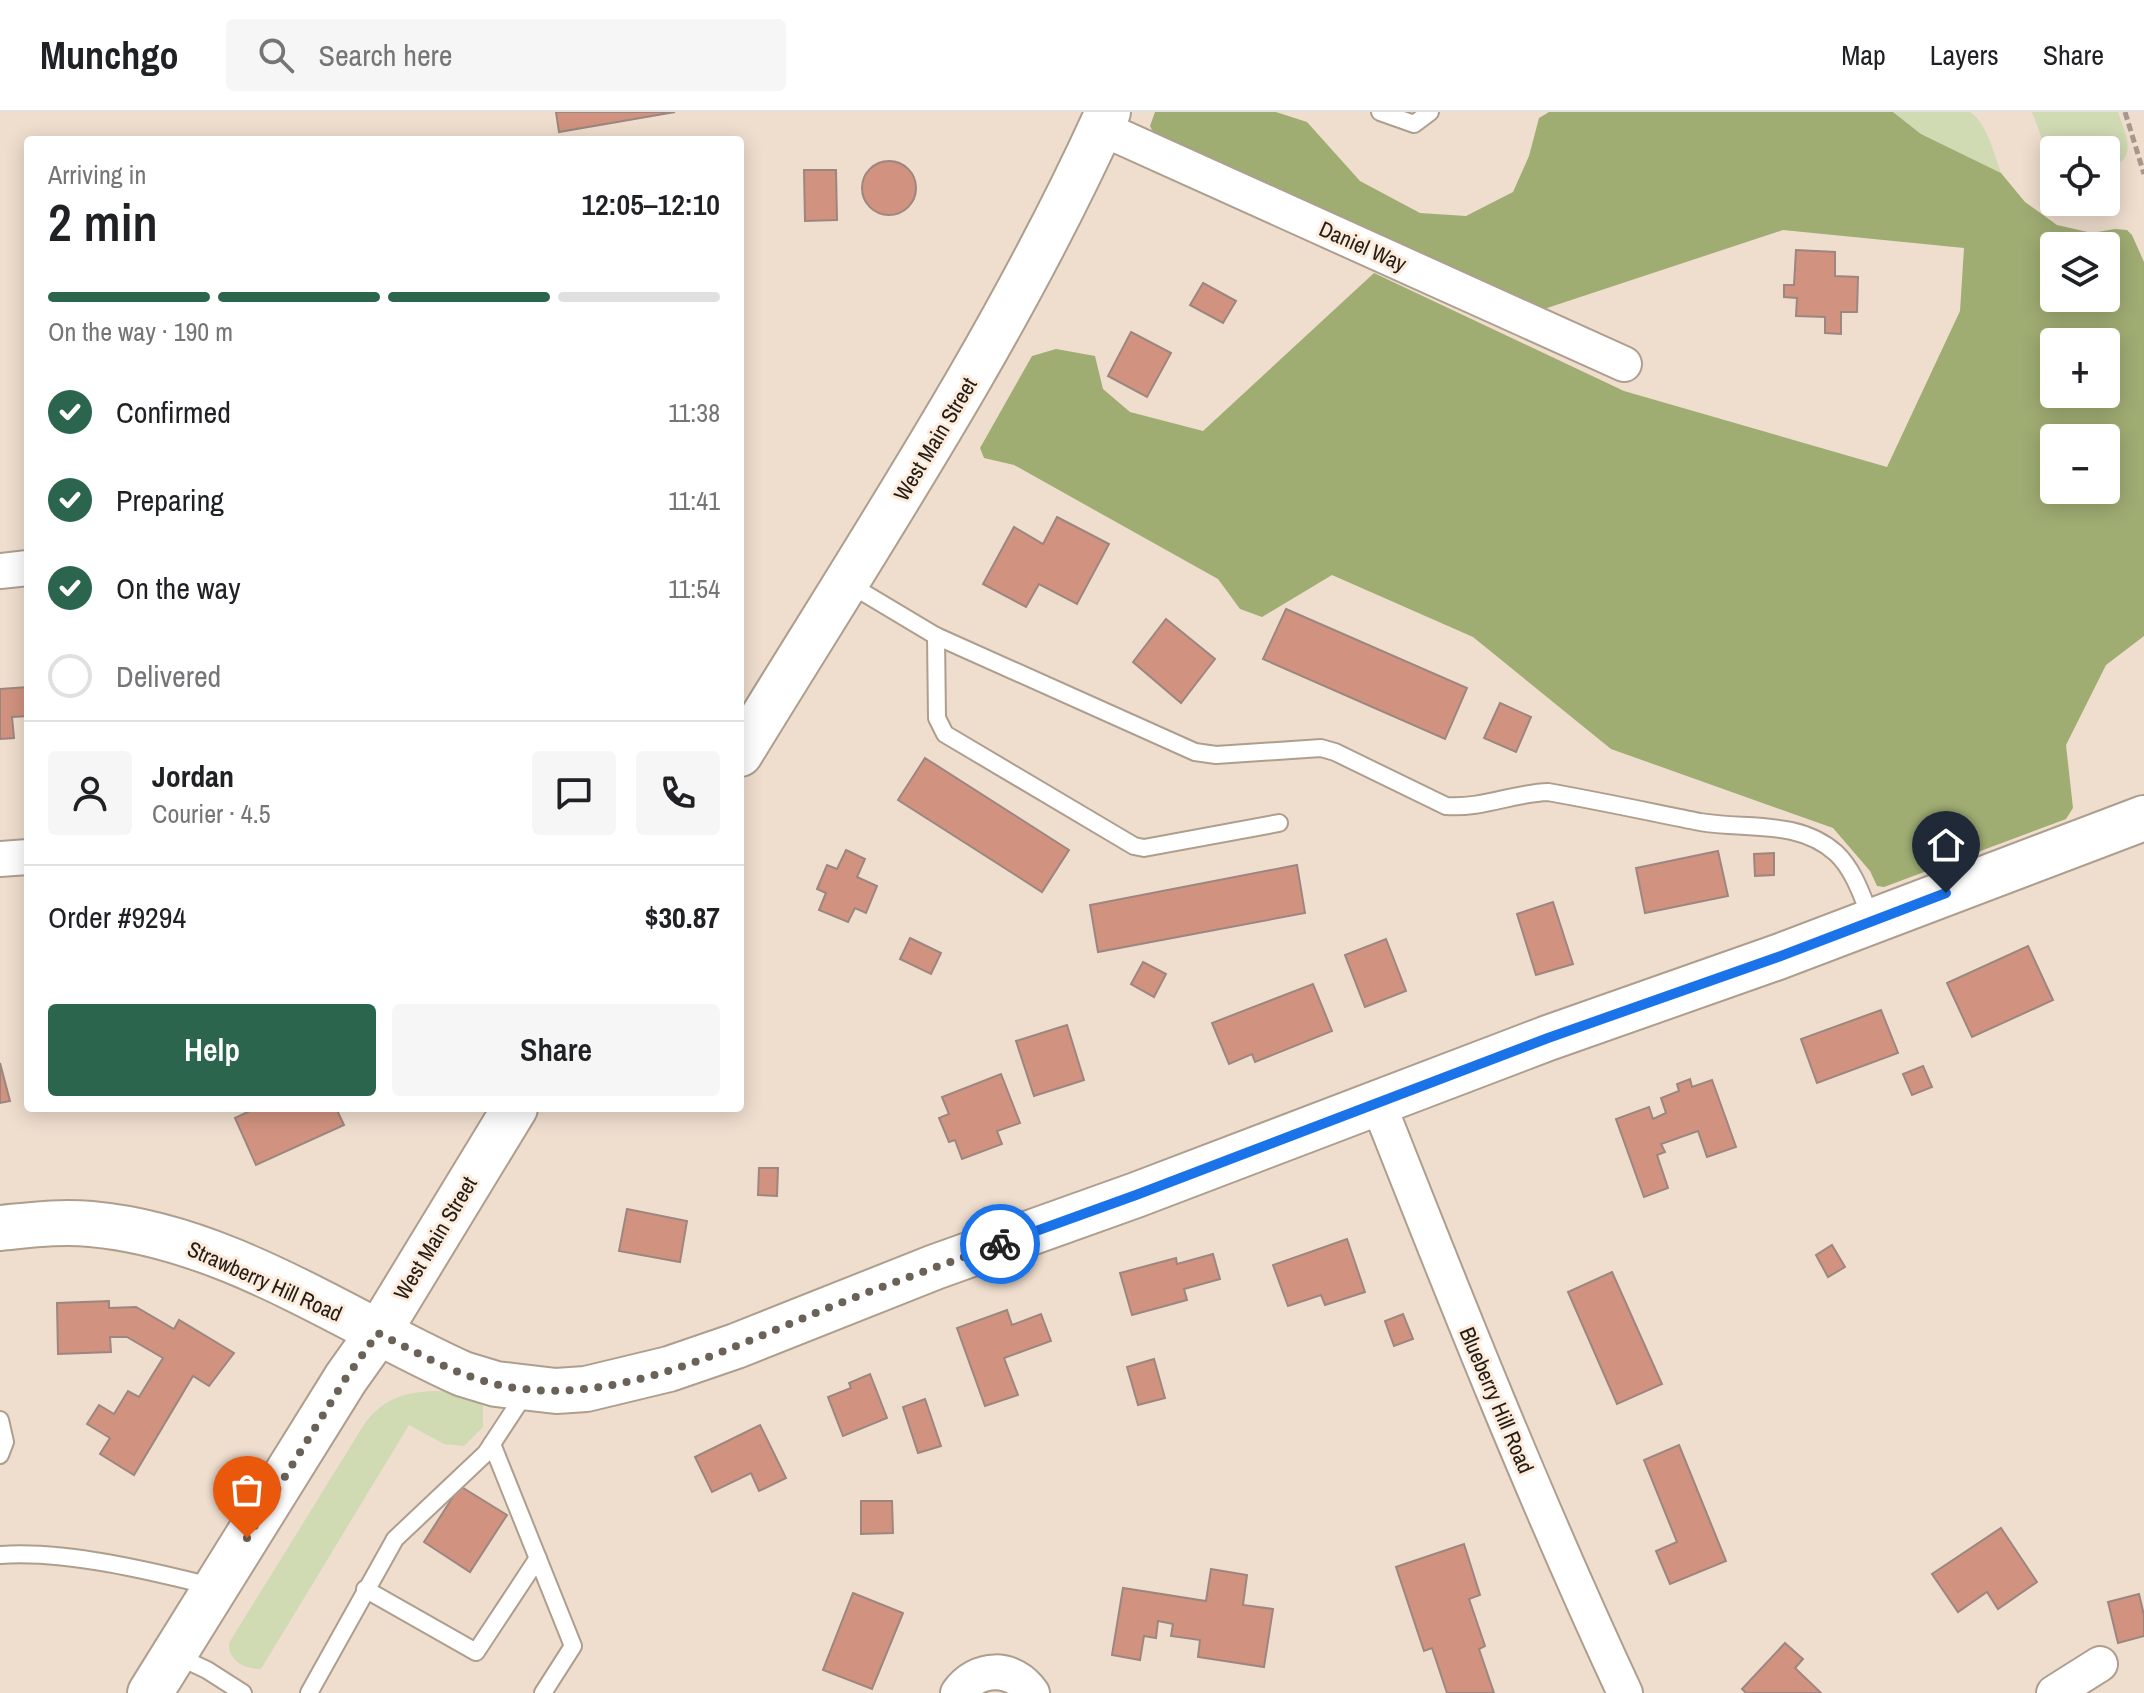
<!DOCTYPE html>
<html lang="en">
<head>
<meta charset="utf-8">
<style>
  :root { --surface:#fff; --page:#f6f6f6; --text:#202124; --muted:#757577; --line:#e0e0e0; --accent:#2b654e }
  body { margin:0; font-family:"Archivo Narrow",sans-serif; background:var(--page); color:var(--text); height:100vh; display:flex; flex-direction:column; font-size:30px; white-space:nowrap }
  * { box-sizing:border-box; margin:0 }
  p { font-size:26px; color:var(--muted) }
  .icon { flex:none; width:44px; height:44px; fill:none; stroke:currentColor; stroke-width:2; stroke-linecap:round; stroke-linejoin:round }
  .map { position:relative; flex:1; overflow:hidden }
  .details { position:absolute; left:24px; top:24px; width:720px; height:976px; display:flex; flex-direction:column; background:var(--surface); border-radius:8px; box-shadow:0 4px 20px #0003 }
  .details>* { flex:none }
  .buttons { position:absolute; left:2040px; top:24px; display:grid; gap:16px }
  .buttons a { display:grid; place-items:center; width:80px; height:80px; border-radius:8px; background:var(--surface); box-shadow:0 4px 20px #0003; font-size:40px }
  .pin { position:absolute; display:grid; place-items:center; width:68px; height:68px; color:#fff; margin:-82px -34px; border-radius:50% 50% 50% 0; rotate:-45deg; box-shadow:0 0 8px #0007 }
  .pin .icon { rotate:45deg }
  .courier { position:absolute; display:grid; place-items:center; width:80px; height:80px; margin:-40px; border:6px solid #1a73e8; border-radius:50%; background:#fff; color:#222; box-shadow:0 2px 10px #0007 }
  .summary em { font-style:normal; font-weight:600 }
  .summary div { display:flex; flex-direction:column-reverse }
  .summary { display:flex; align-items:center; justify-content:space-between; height:136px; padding:0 24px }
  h1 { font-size:52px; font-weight:600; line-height:60px }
  .bar { display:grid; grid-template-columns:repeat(4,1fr); gap:12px 8px; align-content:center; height:96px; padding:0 24px }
  .bar i { height:10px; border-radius:6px; background:var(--line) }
  .bar .active { background:var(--accent) }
  .bar p { grid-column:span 4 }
  .line { display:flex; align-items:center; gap:20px; padding:0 24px; border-top:2px solid var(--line) }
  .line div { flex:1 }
  .round { display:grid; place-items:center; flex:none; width:84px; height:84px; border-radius:8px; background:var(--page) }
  ol { padding:0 24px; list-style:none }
  li { display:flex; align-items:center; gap:24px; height:88px }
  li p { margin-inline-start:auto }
  li .icon { padding:8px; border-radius:50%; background:var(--accent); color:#fff; stroke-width:4 }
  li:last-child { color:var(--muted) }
  li i { width:44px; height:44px; border:4px solid var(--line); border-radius:50% }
  .cta { display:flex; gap:16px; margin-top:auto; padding:16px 24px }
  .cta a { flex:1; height:92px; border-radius:8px; background:var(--accent); color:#fff; font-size:32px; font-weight:600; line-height:92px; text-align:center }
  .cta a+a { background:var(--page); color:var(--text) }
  header { display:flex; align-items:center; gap:48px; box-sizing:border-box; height:112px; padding:0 40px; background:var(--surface); border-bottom:2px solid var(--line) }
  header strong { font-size:38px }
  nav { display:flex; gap:44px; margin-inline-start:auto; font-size:28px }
  .search { width:560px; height:72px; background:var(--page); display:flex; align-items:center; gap:20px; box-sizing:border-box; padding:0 28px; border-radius:8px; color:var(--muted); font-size:30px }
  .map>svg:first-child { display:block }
  .green { fill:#d0dab3 }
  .forest { fill:#9fad73; fill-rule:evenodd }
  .building { fill:#d1937f; stroke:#9d867f; stroke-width:2 }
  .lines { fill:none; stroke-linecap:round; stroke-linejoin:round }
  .lane-casing { stroke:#ae9e8e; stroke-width:20 }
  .street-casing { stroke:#ae9e8e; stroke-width:38 }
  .secondary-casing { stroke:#ae9e8e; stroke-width:48 }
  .path { stroke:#a5988c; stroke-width:5; stroke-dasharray:8 4; stroke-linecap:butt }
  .lane { stroke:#fff; stroke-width:16 }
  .street { stroke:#fff; stroke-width:34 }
  .secondary { stroke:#fff; stroke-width:44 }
  .done { stroke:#6a6157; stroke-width:8; stroke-dasharray:0 14.4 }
  .route { stroke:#1a73e8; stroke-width:10 }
  .labels { text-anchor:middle; stroke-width:6; stroke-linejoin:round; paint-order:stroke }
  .street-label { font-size:22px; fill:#231d17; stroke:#fdecdb }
</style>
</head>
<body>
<header>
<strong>Munchgo</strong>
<div class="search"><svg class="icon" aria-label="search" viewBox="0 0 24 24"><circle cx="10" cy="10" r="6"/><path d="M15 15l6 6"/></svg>Search here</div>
<nav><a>Map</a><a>Layers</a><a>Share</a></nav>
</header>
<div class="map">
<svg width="2144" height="1581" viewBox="0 0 2144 1581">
  <rect width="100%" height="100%" fill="#efdece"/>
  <g class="green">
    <path d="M 1893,0 L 1970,0 C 1987,11 1994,42 2001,61 L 1921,22 Z"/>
    <path d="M 2032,0 L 2118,0 C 2125,22 2141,50 2106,55 L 2106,38 L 2054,38 L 2054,41 L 2042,27 Z"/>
    <path d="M 441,1267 L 483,1291 L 483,1315 L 464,1334 L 444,1332 L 409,1313 L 261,1557 C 245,1557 228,1549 229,1531 L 365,1311 C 386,1284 409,1279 442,1279 Z"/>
  </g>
  <path class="forest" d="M 1155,0 L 1276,0 L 1307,10 L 1360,69 L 1420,101 L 1466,104 L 1513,80 L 1529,44 L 1539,6 L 1549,0 L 1893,0 L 1921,22 L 2001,61 L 2025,90 L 2057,113 L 2092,121 L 2115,117 L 2127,118 L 2132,123 L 2144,150 L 2144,524 L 2106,553 L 2066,633 L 2073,696 L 2066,707 L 1884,775 L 1877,774 L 1870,759 L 1833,716 L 1611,637 L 1473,525 L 1332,463 L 1262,505 L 1240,497 L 1218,467 L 1014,353 L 984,346 L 980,336 L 1032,244 L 1056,237 L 1095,244 L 1103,277 L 1130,300 L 1203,319 L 1374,161 L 1624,279 L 1887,355 L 1960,199 L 1964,136 L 1783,118 L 1538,199 L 1155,24 L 1150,14 ZM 2054,134 L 2106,134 L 2106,186 L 2054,186 ZM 2054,230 L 2106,230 L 2106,282 L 2054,282 ZM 2054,326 L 2106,326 L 2106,378 L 2054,378 Z"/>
  <g class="building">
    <path d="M 556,0 L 675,0 L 559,20 Z"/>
    <circle cx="889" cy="76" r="27"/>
    <path d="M 804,58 L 836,58 L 837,108 L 805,109 Z"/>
    <path d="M 1796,138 L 1835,140 L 1835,164 L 1858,165 L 1857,200 L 1841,200 L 1841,222 L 1825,221 L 1825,205 L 1796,204 L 1797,186 L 1784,185 L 1784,173 L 1794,173 Z"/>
    <path d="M 1203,171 L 1236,189 L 1223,211 L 1190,193 Z"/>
    <path d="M 1131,220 L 1171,241 L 1147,285 L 1108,264 Z"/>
    <path d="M 1057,405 L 1109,432 L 1077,492 L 1039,472 L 1026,495 L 983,472 L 1014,415 L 1043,432 Z"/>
    <path d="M 1286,497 L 1467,576 L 1445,627 L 1263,547 Z"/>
    <path d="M 1166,507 L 1215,547 L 1181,591 L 1133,550 Z"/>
    <path d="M 28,575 L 28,604 L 12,605 L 14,626 L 0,627 L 0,577 Z"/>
    <path d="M 1500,591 L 1531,605 L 1516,640 L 1484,626 Z"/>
    <path d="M 925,646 L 1069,738 L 1042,780 L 898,688 Z"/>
    <path d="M 846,738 L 865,747 L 857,765 L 877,774 L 866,801 L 855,796 L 848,810 L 819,798 L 826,781 L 817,777 L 827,753 L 837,757 Z"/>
    <path d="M 1718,739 L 1728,784 L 1645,801 L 1636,756 Z"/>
    <path d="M 1774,741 L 1774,763 L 1755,764 L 1754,742 Z"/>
    <path d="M 1297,753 L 1305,801 L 1098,840 L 1090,793 Z"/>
    <path d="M 1553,790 L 1573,852 L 1536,863 L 1517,802 Z"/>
    <path d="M 910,826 L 941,841 L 931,862 L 900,847 Z"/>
    <path d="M 1386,827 L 1406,879 L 1365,895 L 1345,843 Z"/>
    <path d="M 2028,834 L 2053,888 L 1972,925 L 1947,871 Z"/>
    <path d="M 1143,850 L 1166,862 L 1154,885 L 1131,872 Z"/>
    <path d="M 1313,872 L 1332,919 L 1255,950 L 1252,942 L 1229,952 L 1212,911 Z"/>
    <path d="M 1881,898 L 1898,941 L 1817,971 L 1801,927 Z"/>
    <path d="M 1067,913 L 1084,968 L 1034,984 L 1016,929 Z"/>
    <path d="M 0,951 L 10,989 L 0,991 Z"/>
    <path d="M 1923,954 L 1932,975 L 1912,983 L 1903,962 Z"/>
    <path d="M 1001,962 L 1020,1011 L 997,1019 L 1002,1032 L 962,1047 L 955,1028 L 949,1030 L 939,1006 L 949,1002 L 942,985 Z"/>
    <path d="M 1690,967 L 1692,975 L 1712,968 L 1736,1035 L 1707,1045 L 1698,1019 L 1661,1032 L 1665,1040 L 1657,1043 L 1668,1076 L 1644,1085 L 1616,1007 L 1649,995 L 1653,1007 L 1666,1001 L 1661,986 L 1679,979 L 1677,972 Z"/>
    <path d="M 256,996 L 336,996 L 344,1013 L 256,1053 L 235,1006 Z"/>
    <path d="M 759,1056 L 778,1056 L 777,1084 L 758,1083 Z"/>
    <path d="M 627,1097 L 687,1109 L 680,1150 L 619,1139 Z"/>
    <path d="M 1347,1127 L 1365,1180 L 1325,1193 L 1321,1183 L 1288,1194 L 1273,1153 Z"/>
    <path d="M 1832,1133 L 1845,1155 L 1828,1165 L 1816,1143 Z"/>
    <path d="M 1213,1142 L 1220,1167 L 1184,1177 L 1187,1188 L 1132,1203 L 1120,1161 L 1176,1146 L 1177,1152 Z"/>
    <path d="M 1612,1160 L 1662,1272 L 1617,1292 L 1568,1180 Z"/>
    <path d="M 109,1189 L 109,1196 L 136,1195 L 174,1217 L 179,1208 L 234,1241 L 209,1274 L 193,1264 L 134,1363 L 100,1342 L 110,1326 L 87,1312 L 99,1293 L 114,1302 L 128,1279 L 139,1285 L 163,1246 L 127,1225 L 110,1225 L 111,1240 L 58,1242 L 57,1191 Z"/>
    <path d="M 1007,1198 L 1012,1213 L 1041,1202 L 1051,1229 L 1004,1246 L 1018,1283 L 985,1294 L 957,1216 Z"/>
    <path d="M 1403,1202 L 1413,1227 L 1394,1234 L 1385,1209 Z"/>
    <path d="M 1154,1247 L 1165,1286 L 1138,1293 L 1127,1255 Z"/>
    <path d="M 870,1262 L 887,1306 L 843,1324 L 828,1285 L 851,1276 L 849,1271 Z"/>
    <path d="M 925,1287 L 941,1334 L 918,1341 L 903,1295 Z"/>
    <path d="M 760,1313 L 786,1366 L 759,1379 L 751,1361 L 712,1380 L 695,1345 Z"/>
    <path d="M 1679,1333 L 1726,1449 L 1670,1472 L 1656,1439 L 1677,1430 L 1644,1348 Z"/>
    <path d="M 460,1374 L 507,1403 L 470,1460 L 424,1430 Z"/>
    <path d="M 861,1389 L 892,1389 L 893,1421 L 861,1422 Z"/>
    <path d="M 2001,1416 L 2037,1470 L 1998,1497 L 1987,1480 L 1958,1500 L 1932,1462 Z"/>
    <path d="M 1464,1432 L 1480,1483 L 1469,1487 L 1485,1534 L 1479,1537 L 1494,1581 L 1447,1581 L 1432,1536 L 1424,1539 L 1396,1455 Z"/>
    <path d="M 1211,1457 L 1247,1463 L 1243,1493 L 1273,1497 L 1264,1555 L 1198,1545 L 1200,1528 L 1171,1524 L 1173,1512 L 1158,1509 L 1156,1526 L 1144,1524 L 1140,1548 L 1112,1543 L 1123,1476 L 1206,1489 Z"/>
    <path d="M 853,1481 L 903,1501 L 872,1577 L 823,1558 Z"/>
    <path d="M 2139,1482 L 2144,1503 L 2144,1524 L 2118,1531 L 2108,1490 Z"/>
    <path d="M 1785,1531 L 1803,1547 L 1795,1556 L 1821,1581 L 1746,1581 L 1742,1577 Z"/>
  </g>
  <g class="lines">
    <defs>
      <g id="lane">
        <path d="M 1380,0 L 1414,12 L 1430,0"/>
        <path d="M 849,472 L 936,524 L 1195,640 L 1216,643 L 1321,636 L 1335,640 L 1446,694 C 1481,697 1514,681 1548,680 C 1599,689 1650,700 1700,710 C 1746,718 1798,707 1836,741 C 1854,758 1862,784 1871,806"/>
        <path d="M 936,524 L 937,606 L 945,622 L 1134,734 L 1144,736 L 1279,711"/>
        <path d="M 0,1308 L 5,1330 L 0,1343"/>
        <path d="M 492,1332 L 573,1534 L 543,1581"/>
        <path d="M 0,1443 C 65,1438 151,1459 215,1475"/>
        <path d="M 365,1477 L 476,1540 L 538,1446"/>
        <path d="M 175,1543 L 207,1558 L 243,1581"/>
        <path d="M 309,1581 L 395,1427 L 486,1341 L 526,1280"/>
      </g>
      <g id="street">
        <path d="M 1101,16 L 1624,252"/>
        <path d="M 0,459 L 28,456"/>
        <path d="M 0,747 L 28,745"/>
        <path d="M 1378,991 C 1456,1189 1535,1388 1625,1581"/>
        <path d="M 958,1581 C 977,1554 1013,1553 1032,1581"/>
        <path d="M 2054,1581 L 2100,1552"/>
      </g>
      <g id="secondary">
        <path d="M 740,642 C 869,431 1006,226 1108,0"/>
        <path d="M 0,1116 C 31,1113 60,1109 91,1112 C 226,1124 343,1208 463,1262 L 496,1272 L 556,1279 L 586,1277 L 669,1257 L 736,1234 L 935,1155 L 1136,1083 L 1548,926 L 1778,845 L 2144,706"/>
        <path d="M 150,1581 L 346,1266 L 378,1221 L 515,996"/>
      </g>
    </defs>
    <use href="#lane" class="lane-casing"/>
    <use href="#street" class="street-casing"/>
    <use href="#secondary" class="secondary-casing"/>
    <path class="path" d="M 2125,0 L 2144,62"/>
    <use href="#lane" class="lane"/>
    <use href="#street" class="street"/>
    <use href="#secondary" class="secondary"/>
  </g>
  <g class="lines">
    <path class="done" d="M 247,1426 L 346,1266 L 378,1221 C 416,1240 454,1262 495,1272 C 603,1298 714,1243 811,1203 C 873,1177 937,1155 1000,1132"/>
    <path class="route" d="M 1000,1132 L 1136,1083 L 1548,926 L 1778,845 L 1946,781"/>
  </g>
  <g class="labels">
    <g class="street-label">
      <text transform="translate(1363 134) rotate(24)" y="8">Daniel Way</text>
      <text transform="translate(935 327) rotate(-59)" y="8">West Main Street</text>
      <text transform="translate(435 1126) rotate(-59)" y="8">West Main Street</text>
      <text transform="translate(265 1169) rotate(24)" y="8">Strawberry Hill Road</text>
      <text transform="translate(1497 1288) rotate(67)" y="8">Blueberry Hill Road</text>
    </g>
  </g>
</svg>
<div class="buttons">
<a><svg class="icon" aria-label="locate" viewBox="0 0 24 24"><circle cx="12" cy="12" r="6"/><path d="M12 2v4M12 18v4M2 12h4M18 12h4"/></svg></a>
<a><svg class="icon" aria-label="layers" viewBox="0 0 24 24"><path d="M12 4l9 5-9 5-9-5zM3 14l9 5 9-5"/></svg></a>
<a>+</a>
<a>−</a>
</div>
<div class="pin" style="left:247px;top:1426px;background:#ea580c"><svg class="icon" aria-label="bag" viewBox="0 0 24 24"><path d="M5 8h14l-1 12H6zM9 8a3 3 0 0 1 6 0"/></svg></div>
<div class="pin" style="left:1946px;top:781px;background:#1f2937"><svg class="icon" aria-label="home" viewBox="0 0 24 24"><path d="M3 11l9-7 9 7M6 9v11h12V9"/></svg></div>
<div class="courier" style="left:1000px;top:1132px"><svg class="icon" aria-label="bike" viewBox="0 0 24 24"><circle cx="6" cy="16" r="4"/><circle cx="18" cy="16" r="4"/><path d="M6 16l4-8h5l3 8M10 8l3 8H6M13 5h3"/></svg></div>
<section class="details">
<div class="summary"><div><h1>2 min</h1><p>Arriving in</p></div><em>12:05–12:10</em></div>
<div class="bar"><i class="active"></i><i class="active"></i><i class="active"></i><i></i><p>On the way · 190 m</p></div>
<ol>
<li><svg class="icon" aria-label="check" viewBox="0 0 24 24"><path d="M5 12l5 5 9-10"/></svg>Confirmed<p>11:38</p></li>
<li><svg class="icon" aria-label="check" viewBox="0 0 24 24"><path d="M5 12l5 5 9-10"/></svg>Preparing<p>11:41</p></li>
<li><svg class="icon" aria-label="check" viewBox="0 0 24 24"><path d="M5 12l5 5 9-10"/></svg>On the way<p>11:54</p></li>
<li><i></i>Delivered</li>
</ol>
<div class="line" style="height:144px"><a class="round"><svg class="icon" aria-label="person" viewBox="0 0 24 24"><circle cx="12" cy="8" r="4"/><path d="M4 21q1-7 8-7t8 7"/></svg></a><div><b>Jordan</b><p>Courier · 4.5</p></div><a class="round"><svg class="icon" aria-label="chat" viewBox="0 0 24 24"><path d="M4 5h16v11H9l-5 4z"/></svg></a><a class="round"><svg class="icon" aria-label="phone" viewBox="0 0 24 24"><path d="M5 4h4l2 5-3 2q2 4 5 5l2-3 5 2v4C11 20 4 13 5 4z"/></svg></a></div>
<div class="line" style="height:104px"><div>Order #9294</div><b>$30.87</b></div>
<div class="cta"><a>Help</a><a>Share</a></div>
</section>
</div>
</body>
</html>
